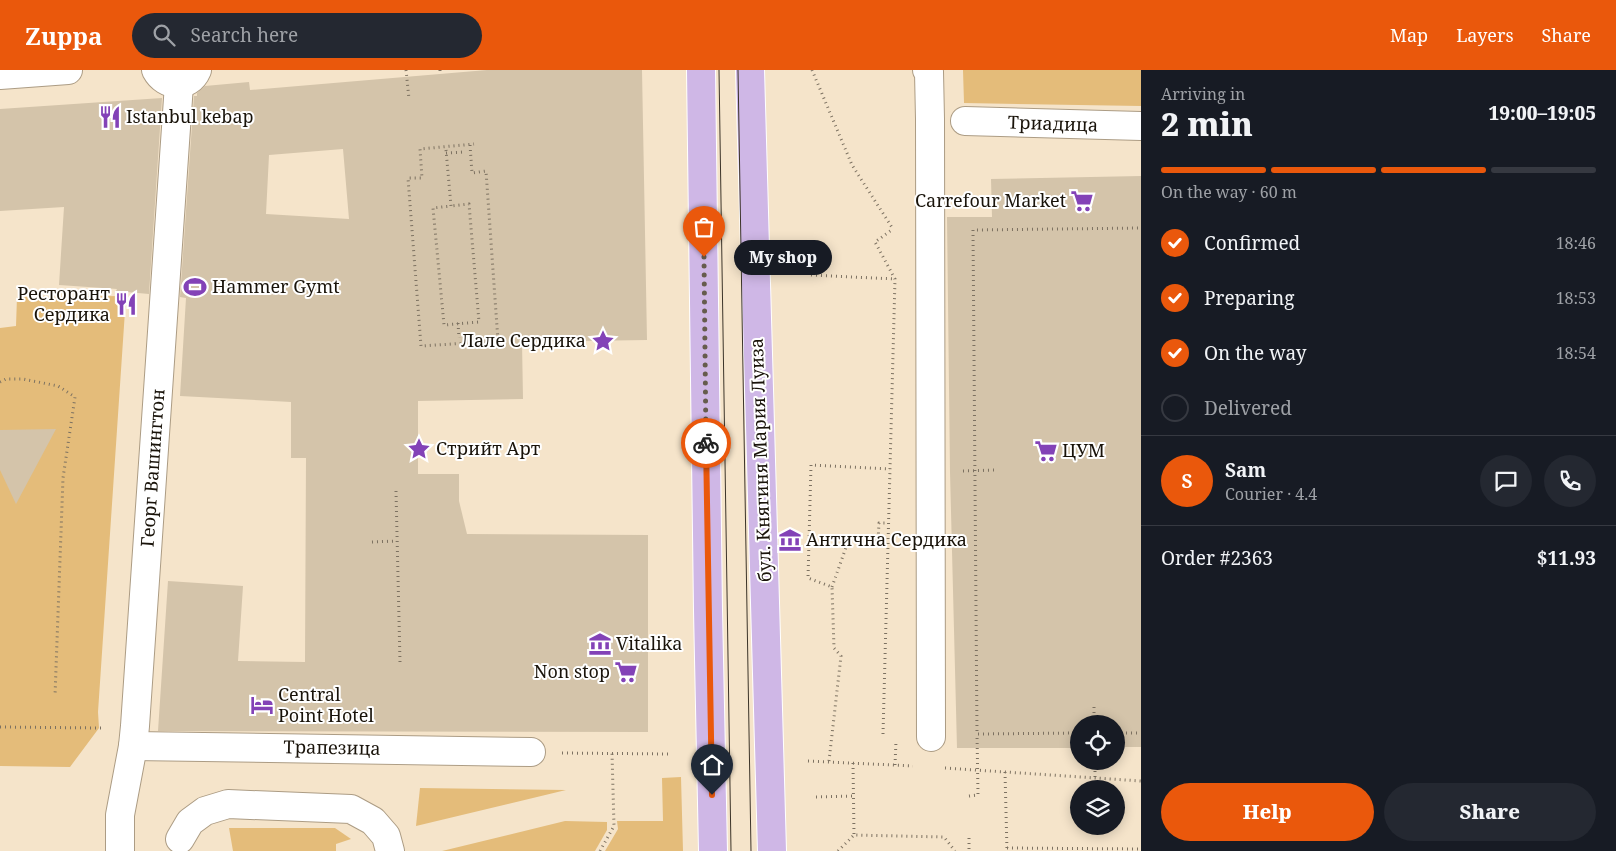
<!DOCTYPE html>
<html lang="en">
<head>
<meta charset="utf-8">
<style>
  :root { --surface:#171b24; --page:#242831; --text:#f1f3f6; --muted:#9ea1a6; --line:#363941; --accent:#ea580c }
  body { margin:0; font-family:"Noto Serif",serif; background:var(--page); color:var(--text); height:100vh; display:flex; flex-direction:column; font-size:19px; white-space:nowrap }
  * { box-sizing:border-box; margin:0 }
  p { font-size:16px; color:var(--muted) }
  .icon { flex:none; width:28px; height:28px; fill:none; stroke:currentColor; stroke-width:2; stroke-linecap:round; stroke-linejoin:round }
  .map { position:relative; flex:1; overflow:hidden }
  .sheet { display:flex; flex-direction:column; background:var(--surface); width:475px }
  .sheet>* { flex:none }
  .buttons { position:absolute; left:1070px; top:645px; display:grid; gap:10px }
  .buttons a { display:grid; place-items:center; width:55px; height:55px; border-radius:50%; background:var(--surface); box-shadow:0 2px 12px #0003; font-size:25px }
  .pin { position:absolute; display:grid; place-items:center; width:42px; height:42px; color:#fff; margin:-51px -21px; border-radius:50% 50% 50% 0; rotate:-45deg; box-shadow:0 0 5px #0007 }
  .pin .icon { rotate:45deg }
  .courier { position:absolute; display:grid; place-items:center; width:50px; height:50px; margin:-25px; border:4px solid #ea580c; border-radius:50%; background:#fff; color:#222; box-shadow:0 1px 6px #0007 }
  .bubble { position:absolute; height:35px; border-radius:18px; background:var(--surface); box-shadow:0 2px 12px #0003; font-size:16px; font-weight:800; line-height:35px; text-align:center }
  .head em { font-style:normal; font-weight:800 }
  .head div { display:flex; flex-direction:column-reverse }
  .head { display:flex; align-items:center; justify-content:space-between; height:85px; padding:0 20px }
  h1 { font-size:32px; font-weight:800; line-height:38px }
  .bar { display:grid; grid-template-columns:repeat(4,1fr); gap:8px 5px; align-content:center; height:60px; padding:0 20px }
  .bar i { height:6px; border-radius:4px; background:var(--line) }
  .bar .selected { background:var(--accent) }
  .bar p { grid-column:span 4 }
  .line { display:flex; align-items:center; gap:12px; padding:0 20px; border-top:1px solid var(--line) }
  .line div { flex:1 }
  .round { display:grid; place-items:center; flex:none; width:52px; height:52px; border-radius:26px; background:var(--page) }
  ol { padding:0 20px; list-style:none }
  li { display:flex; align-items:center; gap:15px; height:55px }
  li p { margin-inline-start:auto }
  li .icon { padding:5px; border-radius:50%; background:var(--accent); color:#fff; stroke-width:4 }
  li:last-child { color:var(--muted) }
  li i { width:28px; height:28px; border:2px solid var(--line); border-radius:50% }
  .cta { display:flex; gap:10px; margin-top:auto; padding:10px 20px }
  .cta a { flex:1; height:58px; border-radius:30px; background:var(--accent); color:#fff; font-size:20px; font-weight:800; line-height:58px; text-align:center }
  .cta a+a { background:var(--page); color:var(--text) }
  header { display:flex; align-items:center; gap:30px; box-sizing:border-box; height:70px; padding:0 25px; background:var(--accent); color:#fff }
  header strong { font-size:24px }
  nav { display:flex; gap:28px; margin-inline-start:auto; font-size:18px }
  .search { width:350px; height:45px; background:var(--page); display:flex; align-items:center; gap:12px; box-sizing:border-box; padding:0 18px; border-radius:28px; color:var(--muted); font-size:19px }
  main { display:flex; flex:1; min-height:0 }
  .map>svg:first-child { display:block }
  .green { fill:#e4bc7a }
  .building { fill:#d4c4aa; fill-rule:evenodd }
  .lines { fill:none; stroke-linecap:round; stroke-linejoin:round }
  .minor-casing { stroke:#ac9c84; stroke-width:30 }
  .major-casing { stroke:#fff; stroke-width:30 }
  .path { stroke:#7c7161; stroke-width:3; stroke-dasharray:1 4; stroke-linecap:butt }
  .minor { stroke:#fff; stroke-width:28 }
  .major { stroke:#cfb7e6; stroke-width:28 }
  .tram { stroke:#3c3429; stroke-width:1 }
  .done { stroke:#665c4d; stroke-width:5; stroke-dasharray:0 9 }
  .route { stroke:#ea580c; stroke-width:6 }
  .labels { text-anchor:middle; stroke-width:4; stroke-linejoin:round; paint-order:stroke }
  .poi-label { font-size:18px; fill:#19130a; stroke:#fff; text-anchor:start }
  .street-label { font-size:18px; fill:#19130a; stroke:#fff }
</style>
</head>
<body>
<header>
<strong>Zuppa</strong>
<div class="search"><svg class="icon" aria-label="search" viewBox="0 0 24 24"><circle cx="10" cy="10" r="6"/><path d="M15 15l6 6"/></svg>Search here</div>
<nav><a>Map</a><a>Layers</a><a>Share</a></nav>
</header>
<main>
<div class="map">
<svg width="1141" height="781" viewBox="0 0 1141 781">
  <rect width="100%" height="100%" fill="#f5e4ca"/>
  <g class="green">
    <path d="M 963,0 L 1141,0 L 1141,36 L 964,33 Z"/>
    <path d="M 126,226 L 98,642 L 99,658 L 70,697 L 0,696 L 0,258 L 16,256 L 17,227 Z"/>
    <path d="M 681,707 L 683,781 L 605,781 L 618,759 L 617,751 L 663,751 L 662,708 Z"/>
    <path d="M 420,718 L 566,720 L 416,756 Z"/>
    <path d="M 565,751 L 607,752 L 607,760 L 595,781 L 442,781 Z"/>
    <path d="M 229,758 L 335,758 L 351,769 L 336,774 L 336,781 L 233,781 Z"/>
  </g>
  <g class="building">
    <path d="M 487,0 L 642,0 L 647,270 L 522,272 L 523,329 L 418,331 L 418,404 L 459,404 L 459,431 L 467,464 L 648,465 L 648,662 L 158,661 L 168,511 L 243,516 L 238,591 L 305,592 L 306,388 L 291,388 L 291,332 L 180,326 L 186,228 L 180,227 L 194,26 L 197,26 L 197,23 L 205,16 L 249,12 L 250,20 ZM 343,79 L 349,149 L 266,144 L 269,85 Z"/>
    <path d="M 162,28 L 149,224 L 116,221 L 117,219 L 59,215 L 64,137 L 0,141 L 0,39 Z"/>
    <path d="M 1141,106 L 1141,677 L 1116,677 L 1116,654 L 1079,654 L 1079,678 L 957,678 L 950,402 L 947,147 L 992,147 L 991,109 Z"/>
    <path d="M 56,359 L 16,434 L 0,400 L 0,360 Z"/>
  </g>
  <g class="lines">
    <defs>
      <g id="minor">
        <path d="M 156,0 C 165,17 189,19 197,0"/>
        <path d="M 927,0 L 929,2 L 930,49 L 931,667"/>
        <path d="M 0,5 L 68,0"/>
        <path d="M 965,51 L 1141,56"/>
        <path d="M 133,676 L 531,682"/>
        <path d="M 180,769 L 190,752 L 205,741 L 228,734 L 351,739 L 373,751 L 386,766 L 390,781"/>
        <path d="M 120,781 L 120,745 L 133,676 L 135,656 L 179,14"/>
      </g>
      <g id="major">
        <path d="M 701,0 L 708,540 L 713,781"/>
        <path d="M 750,0 L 772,781"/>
      </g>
    </defs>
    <use href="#minor" class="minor-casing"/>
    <use href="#major" class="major-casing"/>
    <g class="path">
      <path d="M 406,0 L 409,29"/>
      <path d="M 440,0 L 440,4"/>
      <path d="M 812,0 L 852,95 L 893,159"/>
      <path d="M 470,75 L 472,103 L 486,101 L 498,271 L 421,276 L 408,108 L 422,108 L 420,79 L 474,74"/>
      <path d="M 446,80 L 451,136 L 433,138 L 444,255 L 479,252 L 469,134 L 451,136"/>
      <path d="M 446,83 L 464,82"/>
      <path d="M 811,205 L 895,209"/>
      <path d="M 458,253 L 459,268"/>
      <path d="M 0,312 L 6,309 L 23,309 L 58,316 L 75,327 L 63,408 L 55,626"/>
      <path d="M 963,401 L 996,400"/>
      <path d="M 396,421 L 400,592"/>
      <path d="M 372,472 L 397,471"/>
      <path d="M 832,517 L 850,466 L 878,471 L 879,453 L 888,453"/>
      <path d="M 1094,637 L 1094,654"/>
      <path d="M 0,657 L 102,658"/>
      <path d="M 1079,663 L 977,664 L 973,160 L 1141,158"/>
      <path d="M 1116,663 L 1141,663"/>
      <path d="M 883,664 L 895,209 L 875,172 L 893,159"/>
      <path d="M 562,683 L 668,684"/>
      <path d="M 808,691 L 913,696"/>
      <path d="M 829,691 L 841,586 L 834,578 L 832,517 L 808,508 L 811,395 L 890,399"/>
      <path d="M 1095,691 L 1095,708"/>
      <path d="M 853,693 L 854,765"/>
      <path d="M 895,695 L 896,671"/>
      <path d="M 945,698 L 1141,711"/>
      <path d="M 1005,702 L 1007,781"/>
      <path d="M 969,726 L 978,725 L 977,664"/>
      <path d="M 816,727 L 853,726"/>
      <path d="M 969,768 L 969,781"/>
      <path d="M 1007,778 L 1141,779"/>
      <path d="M 600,781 L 614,756 L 612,683"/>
      <path d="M 838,781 L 854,765 L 944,767 L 955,781"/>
    </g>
    <use href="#minor" class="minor"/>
    <use href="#major" class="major"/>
    <g class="tram">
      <path d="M 719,0 L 731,781"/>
      <path d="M 738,0 L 751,781"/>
    </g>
  </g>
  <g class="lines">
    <path class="done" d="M 704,187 L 706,373"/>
    <path class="route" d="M 706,373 L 712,725"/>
  </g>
  <defs>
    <symbol id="restaurant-bare" viewBox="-9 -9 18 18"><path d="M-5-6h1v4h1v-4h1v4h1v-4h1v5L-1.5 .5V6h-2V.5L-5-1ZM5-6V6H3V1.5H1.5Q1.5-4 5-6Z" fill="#8342b7" stroke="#fff" stroke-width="2.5" paint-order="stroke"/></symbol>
    <symbol id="supermarket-bare" viewBox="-9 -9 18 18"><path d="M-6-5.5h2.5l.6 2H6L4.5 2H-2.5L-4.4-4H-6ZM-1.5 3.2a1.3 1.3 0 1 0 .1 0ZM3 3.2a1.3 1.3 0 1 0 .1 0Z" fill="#8342b7" stroke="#fff" stroke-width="2.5" paint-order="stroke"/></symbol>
    <symbol id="stadium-bare" viewBox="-9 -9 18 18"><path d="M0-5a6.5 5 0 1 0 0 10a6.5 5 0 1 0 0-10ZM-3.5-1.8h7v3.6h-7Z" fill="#8342b7" stroke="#fff" stroke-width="2.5" paint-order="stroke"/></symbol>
    <symbol id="sight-bare" viewBox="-9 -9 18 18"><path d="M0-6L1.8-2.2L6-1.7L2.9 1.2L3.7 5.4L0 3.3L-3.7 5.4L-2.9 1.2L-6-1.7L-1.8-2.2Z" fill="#8342b7" stroke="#fff" stroke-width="2.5" paint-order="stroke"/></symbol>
    <symbol id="museum-bare" viewBox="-9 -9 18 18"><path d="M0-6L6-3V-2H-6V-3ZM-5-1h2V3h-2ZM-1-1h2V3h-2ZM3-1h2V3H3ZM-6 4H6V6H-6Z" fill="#8342b7" stroke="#fff" stroke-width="2.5" paint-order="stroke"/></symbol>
    <symbol id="hotel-bare" viewBox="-9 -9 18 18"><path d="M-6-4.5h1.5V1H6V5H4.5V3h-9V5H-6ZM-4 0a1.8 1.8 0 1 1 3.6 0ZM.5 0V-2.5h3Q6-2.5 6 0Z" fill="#8342b7" stroke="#fff" stroke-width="2.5" paint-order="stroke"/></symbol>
  </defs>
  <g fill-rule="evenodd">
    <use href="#restaurant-bare" x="94" y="31" width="32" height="32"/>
    <use href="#supermarket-bare" x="1066" y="115" width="32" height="32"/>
    <use href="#stadium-bare" x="179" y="201" width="32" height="32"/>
    <use href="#restaurant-bare" x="110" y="218" width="32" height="32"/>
    <use href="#sight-bare" x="587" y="255" width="32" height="32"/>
    <use href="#sight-bare" x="403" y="363" width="32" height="32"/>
    <use href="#supermarket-bare" x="1030" y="365" width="32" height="32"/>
    <use href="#museum-bare" x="774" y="454" width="32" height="32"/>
    <use href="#museum-bare" x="584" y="558" width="32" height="32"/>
    <use href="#supermarket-bare" x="610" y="586" width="32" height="32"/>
    <use href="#hotel-bare" x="246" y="619" width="32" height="32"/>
  </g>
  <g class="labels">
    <g class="poi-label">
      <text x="126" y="53">Istanbul kebap</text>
      <text x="1066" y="137" text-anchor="end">Carrefour Market</text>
      <text x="212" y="223">Hammer Gymt</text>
      <text x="110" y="230" text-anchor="end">Ресторант<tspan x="110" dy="21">Сердика</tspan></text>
      <text x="586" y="277" text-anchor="end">Лале Сердика</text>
      <text x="436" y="385">Стрийт Арт</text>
      <text x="1062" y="387">ЦУМ</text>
      <text x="806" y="476">Антична Сердика</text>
      <text x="616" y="580">Vitalika</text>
      <text x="610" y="608" text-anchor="end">Non stop</text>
      <text x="278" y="631">Central<tspan x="278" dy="21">Point Hotel</tspan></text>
    </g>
    <g class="street-label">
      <text transform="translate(1053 54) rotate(2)" y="6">Триадица</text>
      <text transform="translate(761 390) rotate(-92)" y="6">бул. Княгиня Мария Луиза</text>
      <text transform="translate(153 398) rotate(-86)" y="6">Георг Вашингтон</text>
      <text transform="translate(332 678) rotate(1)" y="6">Трапезица</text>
    </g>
  </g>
</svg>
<div class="buttons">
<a><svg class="icon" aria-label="locate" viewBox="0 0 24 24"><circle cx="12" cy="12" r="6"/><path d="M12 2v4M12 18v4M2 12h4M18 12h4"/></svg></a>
<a><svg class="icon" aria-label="layers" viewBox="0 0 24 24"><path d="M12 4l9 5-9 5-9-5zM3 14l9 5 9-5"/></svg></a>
</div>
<div class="pin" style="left:704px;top:187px;background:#ea580c"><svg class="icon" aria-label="bag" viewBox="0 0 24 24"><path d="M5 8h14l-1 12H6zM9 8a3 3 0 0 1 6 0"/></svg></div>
<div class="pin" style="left:712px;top:725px;background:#1f2937"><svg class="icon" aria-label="home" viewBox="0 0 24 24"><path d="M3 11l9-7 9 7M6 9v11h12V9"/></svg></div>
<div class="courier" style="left:706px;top:373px"><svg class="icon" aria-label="bike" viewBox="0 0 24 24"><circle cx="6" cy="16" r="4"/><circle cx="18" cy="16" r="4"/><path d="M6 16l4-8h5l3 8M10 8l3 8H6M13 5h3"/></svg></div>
<div class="bubble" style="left:734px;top:170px;width:98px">My shop</div>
</div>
<section class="sheet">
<div class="head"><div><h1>2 min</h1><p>Arriving in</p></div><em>19:00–19:05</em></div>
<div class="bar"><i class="selected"></i><i class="selected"></i><i class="selected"></i><i></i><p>On the way · 60 m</p></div>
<ol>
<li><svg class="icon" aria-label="check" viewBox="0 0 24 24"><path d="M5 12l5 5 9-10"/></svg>Confirmed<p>18:46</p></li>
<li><svg class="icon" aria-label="check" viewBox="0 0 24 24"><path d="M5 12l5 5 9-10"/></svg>Preparing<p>18:53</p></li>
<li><svg class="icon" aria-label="check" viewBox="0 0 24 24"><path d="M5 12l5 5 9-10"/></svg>On the way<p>18:54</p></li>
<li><i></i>Delivered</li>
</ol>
<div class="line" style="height:90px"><b class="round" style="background:var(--accent);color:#fff">S</b><div><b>Sam</b><p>Courier · 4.4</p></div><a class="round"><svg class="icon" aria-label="chat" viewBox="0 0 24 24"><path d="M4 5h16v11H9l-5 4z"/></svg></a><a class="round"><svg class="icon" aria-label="phone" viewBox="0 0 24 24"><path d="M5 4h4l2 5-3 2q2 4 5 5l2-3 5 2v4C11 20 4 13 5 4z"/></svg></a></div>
<div class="line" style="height:65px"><div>Order #2363</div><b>$11.93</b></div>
<div class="cta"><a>Help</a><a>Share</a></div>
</section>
</main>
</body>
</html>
